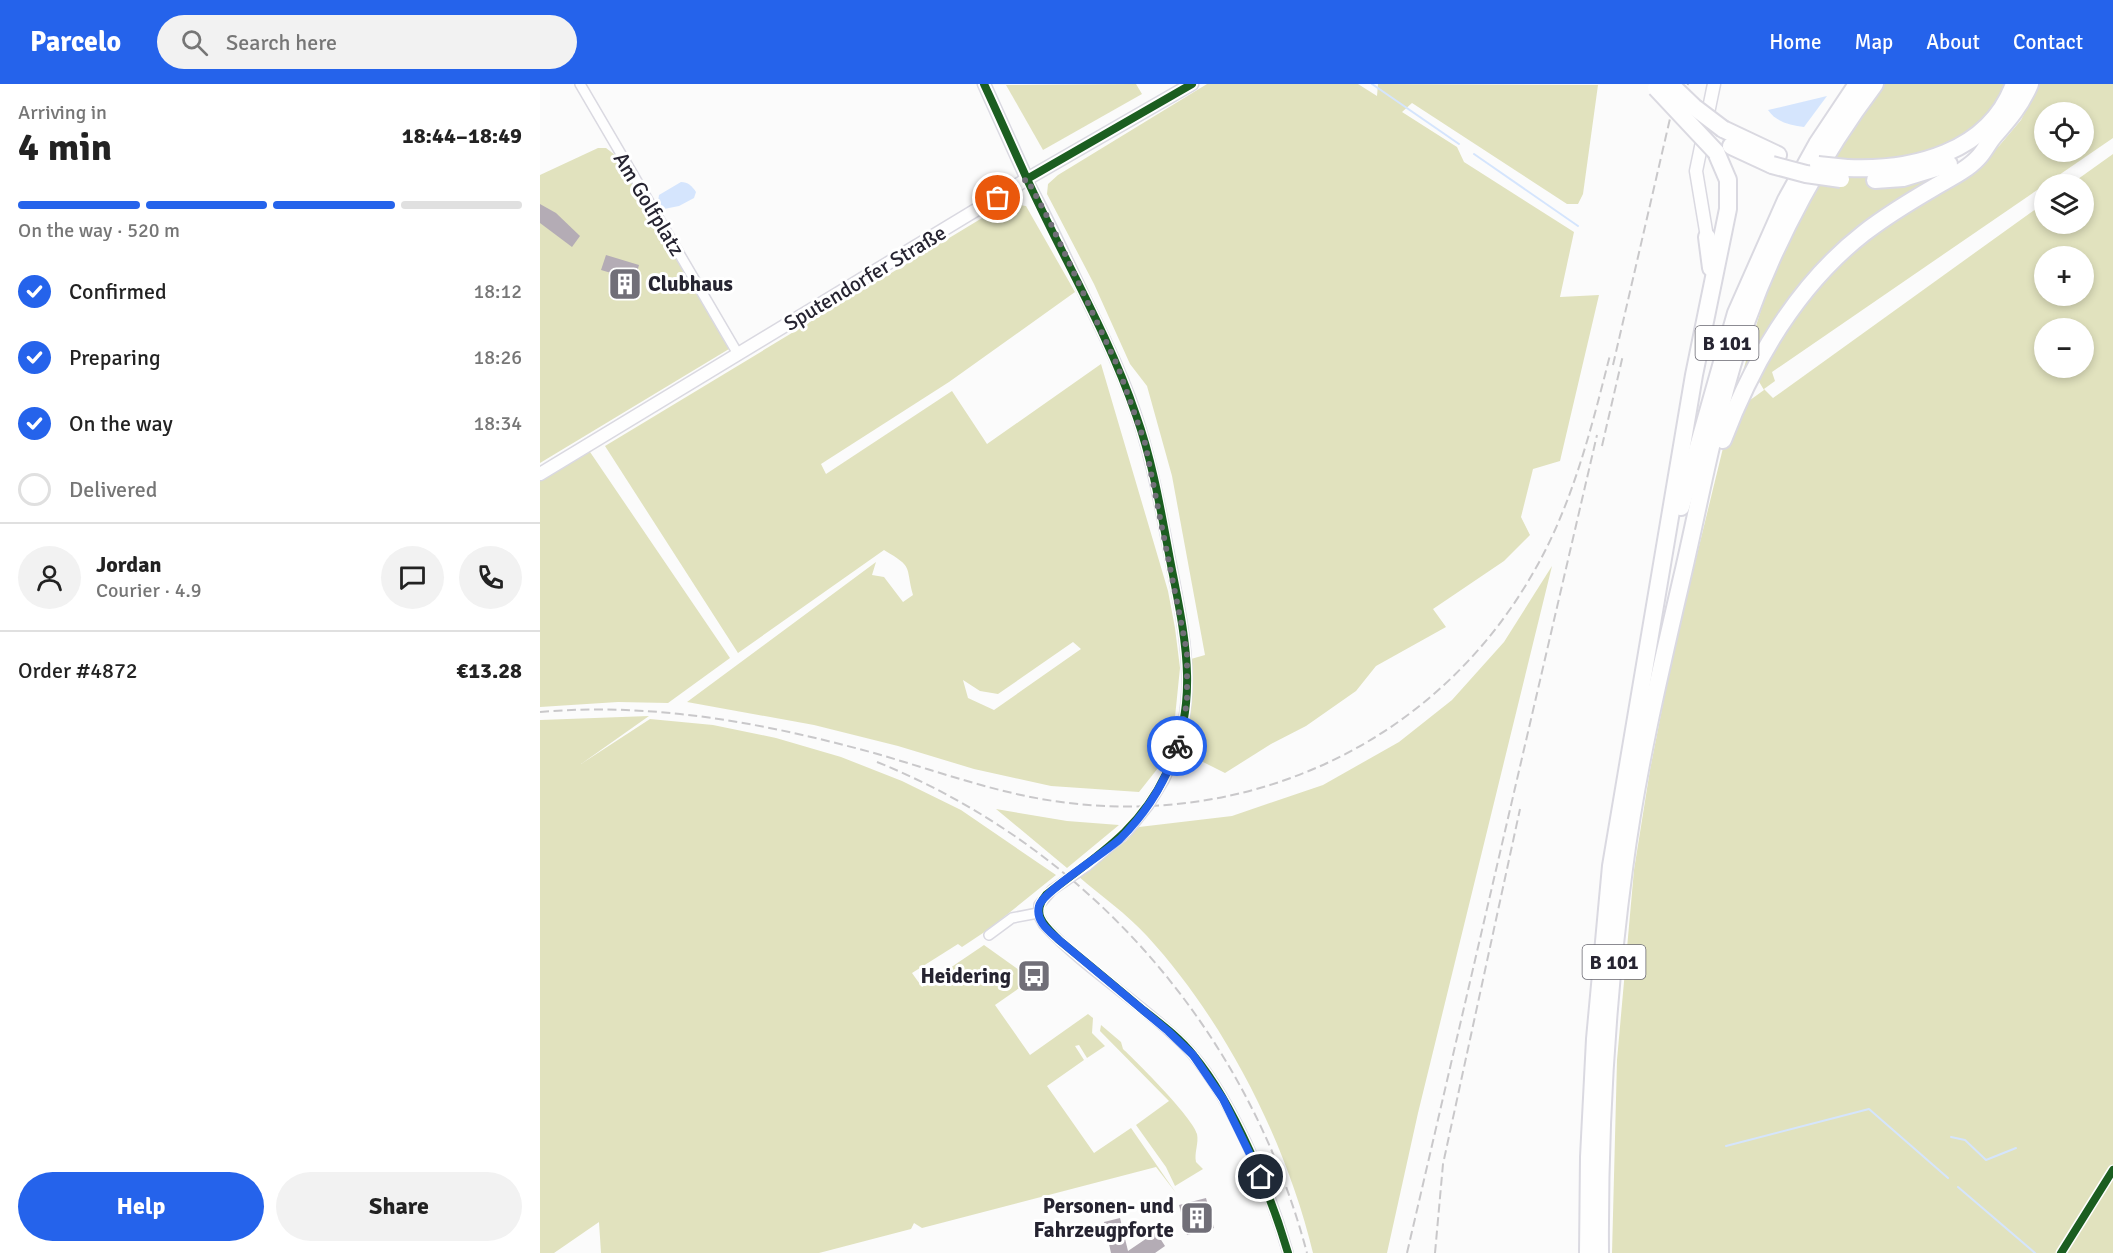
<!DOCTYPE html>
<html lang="en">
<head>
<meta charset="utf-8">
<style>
  :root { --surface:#fff; --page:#f2f2f2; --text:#222; --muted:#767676; --line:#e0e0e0; --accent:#2563eb }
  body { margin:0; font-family:Signika,sans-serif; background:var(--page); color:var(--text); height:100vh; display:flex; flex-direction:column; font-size:22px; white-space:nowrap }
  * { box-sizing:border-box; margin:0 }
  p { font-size:20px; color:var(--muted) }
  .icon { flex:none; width:33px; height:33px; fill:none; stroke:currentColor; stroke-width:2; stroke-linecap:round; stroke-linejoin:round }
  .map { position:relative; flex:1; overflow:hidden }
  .panel { display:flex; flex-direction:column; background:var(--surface); width:540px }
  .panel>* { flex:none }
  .fabs { position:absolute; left:1494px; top:18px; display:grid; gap:12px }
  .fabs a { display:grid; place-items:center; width:60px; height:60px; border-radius:50%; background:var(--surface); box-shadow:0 3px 9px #0003; font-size:30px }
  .pin { position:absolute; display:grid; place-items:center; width:51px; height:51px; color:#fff; margin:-26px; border:3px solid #fff; border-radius:50%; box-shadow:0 2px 6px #0007 }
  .courier { position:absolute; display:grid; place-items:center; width:60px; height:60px; margin:-30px; border:4px solid #2563eb; border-radius:50%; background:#fff; color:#222; box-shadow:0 2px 8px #0007 }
  .overview em { font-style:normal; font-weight:800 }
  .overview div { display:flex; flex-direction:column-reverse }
  .overview { display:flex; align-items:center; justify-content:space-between; height:102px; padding:0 18px }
  h1 { font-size:39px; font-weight:800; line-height:45px }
  .bar { display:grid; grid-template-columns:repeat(4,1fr); gap:9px 6px; align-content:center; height:72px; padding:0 18px }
  .bar i { height:8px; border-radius:4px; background:var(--line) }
  .bar .selected { background:var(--accent) }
  .bar p { grid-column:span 4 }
  .line { display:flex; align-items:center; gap:15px; padding:0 18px; border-top:2px solid var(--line) }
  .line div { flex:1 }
  .round { display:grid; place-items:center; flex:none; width:63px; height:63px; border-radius:32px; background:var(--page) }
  ol { padding:0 18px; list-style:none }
  li { display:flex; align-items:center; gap:18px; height:66px }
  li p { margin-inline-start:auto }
  li .icon { padding:6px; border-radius:50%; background:var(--accent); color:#fff; stroke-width:4 }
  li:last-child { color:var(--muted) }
  li i { width:33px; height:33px; border:3px solid var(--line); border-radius:50% }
  .primary-button { display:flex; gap:12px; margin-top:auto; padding:12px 18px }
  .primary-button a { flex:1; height:69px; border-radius:36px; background:var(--accent); color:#fff; font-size:24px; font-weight:800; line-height:69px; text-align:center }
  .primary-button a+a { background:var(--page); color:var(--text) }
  header { display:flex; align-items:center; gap:36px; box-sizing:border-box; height:84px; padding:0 30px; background:var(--accent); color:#fff }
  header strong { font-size:28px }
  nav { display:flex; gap:33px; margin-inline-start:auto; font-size:21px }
  .search { width:420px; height:54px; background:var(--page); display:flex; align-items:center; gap:15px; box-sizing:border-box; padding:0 21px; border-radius:33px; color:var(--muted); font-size:22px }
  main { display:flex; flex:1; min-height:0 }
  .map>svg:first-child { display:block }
  .green { fill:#e1e2be; fill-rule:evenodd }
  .water { fill:#d5e5fd }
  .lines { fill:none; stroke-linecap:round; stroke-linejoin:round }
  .stream { stroke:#d5e5fd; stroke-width:2 }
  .building { fill:#b4acb5 }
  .street-casing { stroke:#dad9e1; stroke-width:12 }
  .secondary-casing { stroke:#dad9e1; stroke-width:15 }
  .highway-casing { stroke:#dad9e1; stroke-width:20 }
  .street { stroke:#fefefe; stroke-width:9 }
  .secondary { stroke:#fefefe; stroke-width:12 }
  .highway { stroke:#fefefe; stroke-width:16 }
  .rail { stroke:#c9c8ca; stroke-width:2; stroke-dasharray:9 4.5; stroke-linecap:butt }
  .street-bridge-casing { stroke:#dad9e1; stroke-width:12; stroke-linecap:butt }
  .highway-bridge-casing { stroke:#dad9e1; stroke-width:20; stroke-linecap:butt }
  .street-bridge { stroke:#fefefe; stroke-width:9 }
  .highway-bridge { stroke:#fefefe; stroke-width:16 }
  .cycleway-casing { stroke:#fff; stroke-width:11 }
  .cycleway { stroke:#1b5e20; stroke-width:8 }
  .done { stroke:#716f78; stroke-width:6; stroke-dasharray:0 10.8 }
  .route { stroke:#2563eb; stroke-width:8 }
  .labels { text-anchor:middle; stroke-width:6; stroke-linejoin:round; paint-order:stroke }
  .shield { fill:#fff; stroke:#67666f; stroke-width:1.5 }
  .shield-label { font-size:20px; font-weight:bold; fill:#262431 }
  .street-label { font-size:21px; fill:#262431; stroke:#fff }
  .poi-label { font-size:21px; font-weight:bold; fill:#262431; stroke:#fff; text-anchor:end }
</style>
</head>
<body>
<header>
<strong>Parcelo</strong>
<div class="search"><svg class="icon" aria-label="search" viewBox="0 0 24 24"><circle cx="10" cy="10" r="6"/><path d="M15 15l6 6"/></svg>Search here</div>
<nav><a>Home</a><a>Map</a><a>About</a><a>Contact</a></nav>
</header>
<main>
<section class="panel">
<div class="overview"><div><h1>4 min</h1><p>Arriving in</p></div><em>18:44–18:49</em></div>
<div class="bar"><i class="selected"></i><i class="selected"></i><i class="selected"></i><i></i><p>On the way · 520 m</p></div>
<ol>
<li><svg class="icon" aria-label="check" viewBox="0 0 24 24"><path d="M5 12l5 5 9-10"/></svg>Confirmed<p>18:12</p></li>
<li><svg class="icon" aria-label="check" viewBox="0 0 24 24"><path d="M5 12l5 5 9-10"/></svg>Preparing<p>18:26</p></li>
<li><svg class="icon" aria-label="check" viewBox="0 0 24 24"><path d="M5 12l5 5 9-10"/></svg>On the way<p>18:34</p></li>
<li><i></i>Delivered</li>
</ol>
<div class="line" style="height:108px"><a class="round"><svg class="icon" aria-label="person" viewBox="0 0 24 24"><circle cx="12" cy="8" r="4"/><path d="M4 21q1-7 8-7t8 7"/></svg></a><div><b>Jordan</b><p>Courier · 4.9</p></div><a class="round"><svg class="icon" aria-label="chat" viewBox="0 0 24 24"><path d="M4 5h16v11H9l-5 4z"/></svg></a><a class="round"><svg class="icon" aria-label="phone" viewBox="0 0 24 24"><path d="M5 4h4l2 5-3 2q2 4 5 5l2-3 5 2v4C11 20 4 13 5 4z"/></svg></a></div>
<div class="line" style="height:78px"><div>Order #4872</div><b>€13.28</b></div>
<div class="primary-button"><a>Help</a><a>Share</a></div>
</section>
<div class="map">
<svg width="1573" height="1169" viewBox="0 0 1573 1169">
  <rect width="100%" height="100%" fill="#fbfbfb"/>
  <g class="green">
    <path d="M 596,0 L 602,10 L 503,66 L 466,1 Z"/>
    <path d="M 667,0 L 818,0 L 837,12 L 838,0 L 1058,1 L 1043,110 L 1038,120 L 1027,120 L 872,19 L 862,28 L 917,63 L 924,78 L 1034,148 L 1020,213 L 1059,211 L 1020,377 L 993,385 L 981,433 L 990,451 L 964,477 L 893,525 L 906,543 L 836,582 L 816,607 L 766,642 L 731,660 L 685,689 L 645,669 L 653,599 L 651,575 L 665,571 L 632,392 L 607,302 L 590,280 L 554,200 L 507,110 L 508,100 L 518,91 Z"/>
    <path d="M 1345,0 L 1468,0 L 1455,27 L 1429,51 L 1400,93 L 1304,162 L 1197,308 C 1206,279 1213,249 1223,220 C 1251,141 1297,68 1345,0 Z"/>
    <path d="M 1499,0 L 1573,0 L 1573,54 L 1232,288 L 1235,297 L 1224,305 L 1233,314 L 1504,119 L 1504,140 L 1544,140 L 1544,100 L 1531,100 L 1573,70 L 1573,1169 L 1072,1169 L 1077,976 L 1094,786 L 1110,686 L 1133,569 L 1183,364 L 1206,319 L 1224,306 L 1215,291 L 1234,255 L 1308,169 L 1459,62 L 1481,36 ZM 1504,28 L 1544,28 L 1544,68 L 1504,68 ZM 1504,172 L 1544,172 L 1544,212 L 1504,212 ZM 1504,244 L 1544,244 L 1544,284 L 1504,284 Z"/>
    <path d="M 58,64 L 66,64 L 75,71 L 189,265 L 0,379 L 0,91 Z"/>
    <path d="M 467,119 L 486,122 L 535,208 L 409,298 L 281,380 L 286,390 L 412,307 L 447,360 L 561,280 L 628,507 L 635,544 L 640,584 L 635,633 L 622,679 L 599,708 L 511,702 L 434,685 L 358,662 L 274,641 L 147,618 L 336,478 L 332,491 L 344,493 L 363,518 L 373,511 C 365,481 374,484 344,466 L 198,569 L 65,362 ZM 533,558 L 541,565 L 454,626 L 428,614 L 423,596 L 440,607 L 458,610 Z"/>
    <path d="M 48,365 L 190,574 L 128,619 L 78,618 L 0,623 L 0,393 Z"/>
    <path d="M 1012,482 L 878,1029 L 847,1169 L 773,1169 C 746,1057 685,937 607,852 C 587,830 561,812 538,792 L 586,757 L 599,743 L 692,732 L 783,701 L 859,658 L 912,616 L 964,558 Z"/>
    <path d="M 109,632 L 41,680 L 110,635 L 173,641 L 236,654 L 301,673 L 362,697 L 421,726 L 516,791 L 449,845 L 422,863 L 418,860 L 372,889 L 382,903 L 444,861 L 482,888 L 488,898 L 455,921 L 490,971 L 548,930 L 553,934 L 552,949 L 565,962 L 547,974 L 539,961 L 535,962 L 544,976 L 507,1002 L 554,1069 L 591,1044 L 636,1109 L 616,1083 L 382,1144 L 374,1139 L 371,1145 L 279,1169 L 61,1169 L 59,1138 L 14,1169 L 0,1169 L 0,636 Z"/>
    <path d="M 456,725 L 527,737 L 579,741 L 527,784 Z"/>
    <path d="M 561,941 L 581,958 L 583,965 C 598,979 653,1034 657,1050 C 659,1059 654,1069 656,1078 L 663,1085 L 635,1102 L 626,1083 L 596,1041 L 629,1017 L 560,947 Z"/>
  </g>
  <g class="water">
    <path d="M 1287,12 L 1264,43 C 1250,41 1236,38 1228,26 Z"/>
    <path d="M 141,98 C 148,98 152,102 156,108 L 154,114 L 139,122 L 124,125 L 118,117 L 119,111 Z"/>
  </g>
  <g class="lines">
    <g class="stream">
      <path d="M 832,0 L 919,60"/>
      <path d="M 934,70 L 1038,142"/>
      <path d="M 1411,1053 L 1425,1056 L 1446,1076 L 1476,1064"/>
      <path d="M 1186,1062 L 1329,1025 L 1408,1094"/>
      <path d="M 1418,1103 L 1495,1169"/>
    </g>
  </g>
  <g class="building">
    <path d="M 0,120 L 16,129 L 40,152 L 32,163 L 0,139 Z"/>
    <path d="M 66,171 L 99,181 L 90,214 L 73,209 L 78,191 L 61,186 Z"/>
    <path d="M 666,1114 L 674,1144 L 647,1151 L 639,1121 Z"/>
    <path d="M 580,1134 L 588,1167 L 616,1148 L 625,1162 L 615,1169 L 571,1169 L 564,1138 Z"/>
  </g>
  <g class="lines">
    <defs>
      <g id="street">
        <path d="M 40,0 L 198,270"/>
        <path d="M 487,95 C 509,135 528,176 547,217 C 567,258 587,299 600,342 C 614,387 622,433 631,479 C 646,557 661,621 624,696"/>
        <path d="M 547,782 L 588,747"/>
        <path d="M 512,806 L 499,821 L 499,832 L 504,841 C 545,885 599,917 642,959 C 689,1005 730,1106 748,1169"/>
        <path d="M 449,851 L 472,834 L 498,829"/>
      </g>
      <g id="secondary">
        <path d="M 444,0 L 487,95"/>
        <path d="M 1167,153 L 1156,87 L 1174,0"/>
        <path d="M 0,390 L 487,95 L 652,0"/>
      </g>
      <g id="highway">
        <path d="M 1183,45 L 1238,71"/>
        <path d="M 1191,62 L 1232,81"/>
        <path d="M 1307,84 C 1372,87 1449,69 1474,0"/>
        <path d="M 1335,96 L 1363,94 L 1409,80"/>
        <path d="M 1167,153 L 1171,184"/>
        <path d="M 1183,356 C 1213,277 1256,202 1324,149 C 1346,132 1369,118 1393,104 C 1408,95 1426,87 1438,74 C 1444,68 1448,59 1454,52 C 1469,35 1481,21 1490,0"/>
        <path d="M 1141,423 L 1196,229 L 1246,116 L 1277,60 L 1317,0"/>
        <path d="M 1048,1169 L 1049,1073 L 1055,955 L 1071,782 L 1154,291 L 1188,125 L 1188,96 L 1176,68"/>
        <path d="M 1060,1169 C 1059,1041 1067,912 1084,785 C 1097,684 1121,584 1144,485 C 1163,402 1178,316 1207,236 C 1237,153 1282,70 1335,0"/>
      </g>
    </defs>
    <use href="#street" class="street-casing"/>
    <use href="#secondary" class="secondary-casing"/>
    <use href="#highway" class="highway-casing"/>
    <use href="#street" class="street"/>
    <use href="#secondary" class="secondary"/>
    <use href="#highway" class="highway"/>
    <g class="rail">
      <path d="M 1137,40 L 1148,0"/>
      <path d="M 1073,281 L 1138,0"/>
      <path d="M 1062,362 L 1083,271"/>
      <path d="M 0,628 C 114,618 224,639 334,669 C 383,683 431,700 481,711 C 684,755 889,671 993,489 C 1032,422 1051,346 1070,271"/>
      <path d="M 337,678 C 550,764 708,947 767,1169"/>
      <path d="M 867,1169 L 1057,351"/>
      <path d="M 895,1169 L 903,1080 L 980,725"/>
    </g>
    <defs>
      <g id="street-bridge">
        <path d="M 588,747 L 608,722 L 624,696"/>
        <path d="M 512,806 L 547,782"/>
      </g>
      <g id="highway-bridge">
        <path d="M 1130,0 L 1154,23 L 1183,45"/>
        <path d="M 1116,4 L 1176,68"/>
        <path d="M 1232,81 L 1266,90 L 1301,95"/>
        <path d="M 1278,81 L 1307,84"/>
      </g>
    </defs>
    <use href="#street-bridge" class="street-bridge-casing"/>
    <use href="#highway-bridge" class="highway-bridge-casing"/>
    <use href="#street-bridge" class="street-bridge"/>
    <use href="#highway-bridge" class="highway-bridge"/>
    <defs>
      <g id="cycleway">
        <path d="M 444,0 C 459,32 473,64 487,95 C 523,174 568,249 596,331 C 614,381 622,434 632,486 C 646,557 660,621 626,690 C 598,749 554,773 506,811 C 490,830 505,842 519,856 C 547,879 575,902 603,926 C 621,940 640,954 654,972 C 694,1020 730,1108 748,1169"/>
        <path d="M 487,95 L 652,0"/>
        <path d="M 1521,1169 L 1573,1086"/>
      </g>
    </defs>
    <use href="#cycleway" class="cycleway-casing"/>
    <use href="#cycleway" class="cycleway"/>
  </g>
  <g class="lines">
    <path class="done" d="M 458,114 L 487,95 L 510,138 L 578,283 L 605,359 L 647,568 L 647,619 L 637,662"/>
    <path class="route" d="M 637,662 C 626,698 606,729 580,755 C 565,769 502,808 499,822 C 495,837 509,847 519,856 L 628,947 L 653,971 L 683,1015 L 721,1093"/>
  </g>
  <defs>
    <symbol id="building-square" viewBox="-11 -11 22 22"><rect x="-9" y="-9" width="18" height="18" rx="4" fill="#716f78" stroke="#fff"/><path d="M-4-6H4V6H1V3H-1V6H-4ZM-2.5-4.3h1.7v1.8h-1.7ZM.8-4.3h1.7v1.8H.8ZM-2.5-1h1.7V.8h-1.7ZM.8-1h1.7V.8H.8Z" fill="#fff"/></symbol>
    <symbol id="bus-square" viewBox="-11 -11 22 22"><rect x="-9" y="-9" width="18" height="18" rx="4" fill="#716f78" stroke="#fff"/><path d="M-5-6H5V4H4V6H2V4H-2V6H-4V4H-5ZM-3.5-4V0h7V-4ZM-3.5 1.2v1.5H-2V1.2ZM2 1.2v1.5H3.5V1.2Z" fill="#fff"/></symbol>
  </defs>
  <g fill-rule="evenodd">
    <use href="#building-square" x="66" y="181" width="38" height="38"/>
    <use href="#bus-square" x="475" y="873" width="38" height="38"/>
    <use href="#building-square" x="638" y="1115" width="38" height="38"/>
  </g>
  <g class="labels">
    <g class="shield">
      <rect x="1155.5" y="242" width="63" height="34" rx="4.5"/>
      <rect x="1042.5" y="861" width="63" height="34" rx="4.5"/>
    </g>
    <g class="shield-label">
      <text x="1187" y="266">B 101</text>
      <text x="1074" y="885">B 101</text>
    </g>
    <g class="street-label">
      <text transform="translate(109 120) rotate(59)" y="7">Am Golfplatz</text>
      <text transform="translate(325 194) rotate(-31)" y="7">Sputendorfer Straße</text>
    </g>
    <g class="poi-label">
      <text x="108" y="207" text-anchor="start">Clubhaus</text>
      <text x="471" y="899">Heidering</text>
      <text x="634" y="1129">Personen- und<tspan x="634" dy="24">Fahrzeugpforte</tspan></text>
    </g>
  </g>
</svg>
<div class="fabs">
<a><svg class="icon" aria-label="locate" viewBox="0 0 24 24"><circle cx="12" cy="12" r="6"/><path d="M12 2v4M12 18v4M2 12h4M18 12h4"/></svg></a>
<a><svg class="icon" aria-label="layers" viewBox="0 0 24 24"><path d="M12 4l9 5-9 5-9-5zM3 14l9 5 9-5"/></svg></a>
<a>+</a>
<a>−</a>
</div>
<div class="pin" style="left:458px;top:114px;background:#ea580c"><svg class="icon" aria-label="bag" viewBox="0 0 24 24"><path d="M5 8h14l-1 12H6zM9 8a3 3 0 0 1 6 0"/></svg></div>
<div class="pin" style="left:721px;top:1093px;background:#1f2937"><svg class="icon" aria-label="home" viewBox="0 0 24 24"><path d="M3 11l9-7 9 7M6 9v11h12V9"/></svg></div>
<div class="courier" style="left:637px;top:662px"><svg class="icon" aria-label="bike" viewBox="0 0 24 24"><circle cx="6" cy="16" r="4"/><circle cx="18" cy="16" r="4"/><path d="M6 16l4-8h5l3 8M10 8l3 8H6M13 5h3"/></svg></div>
</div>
</main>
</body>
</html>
